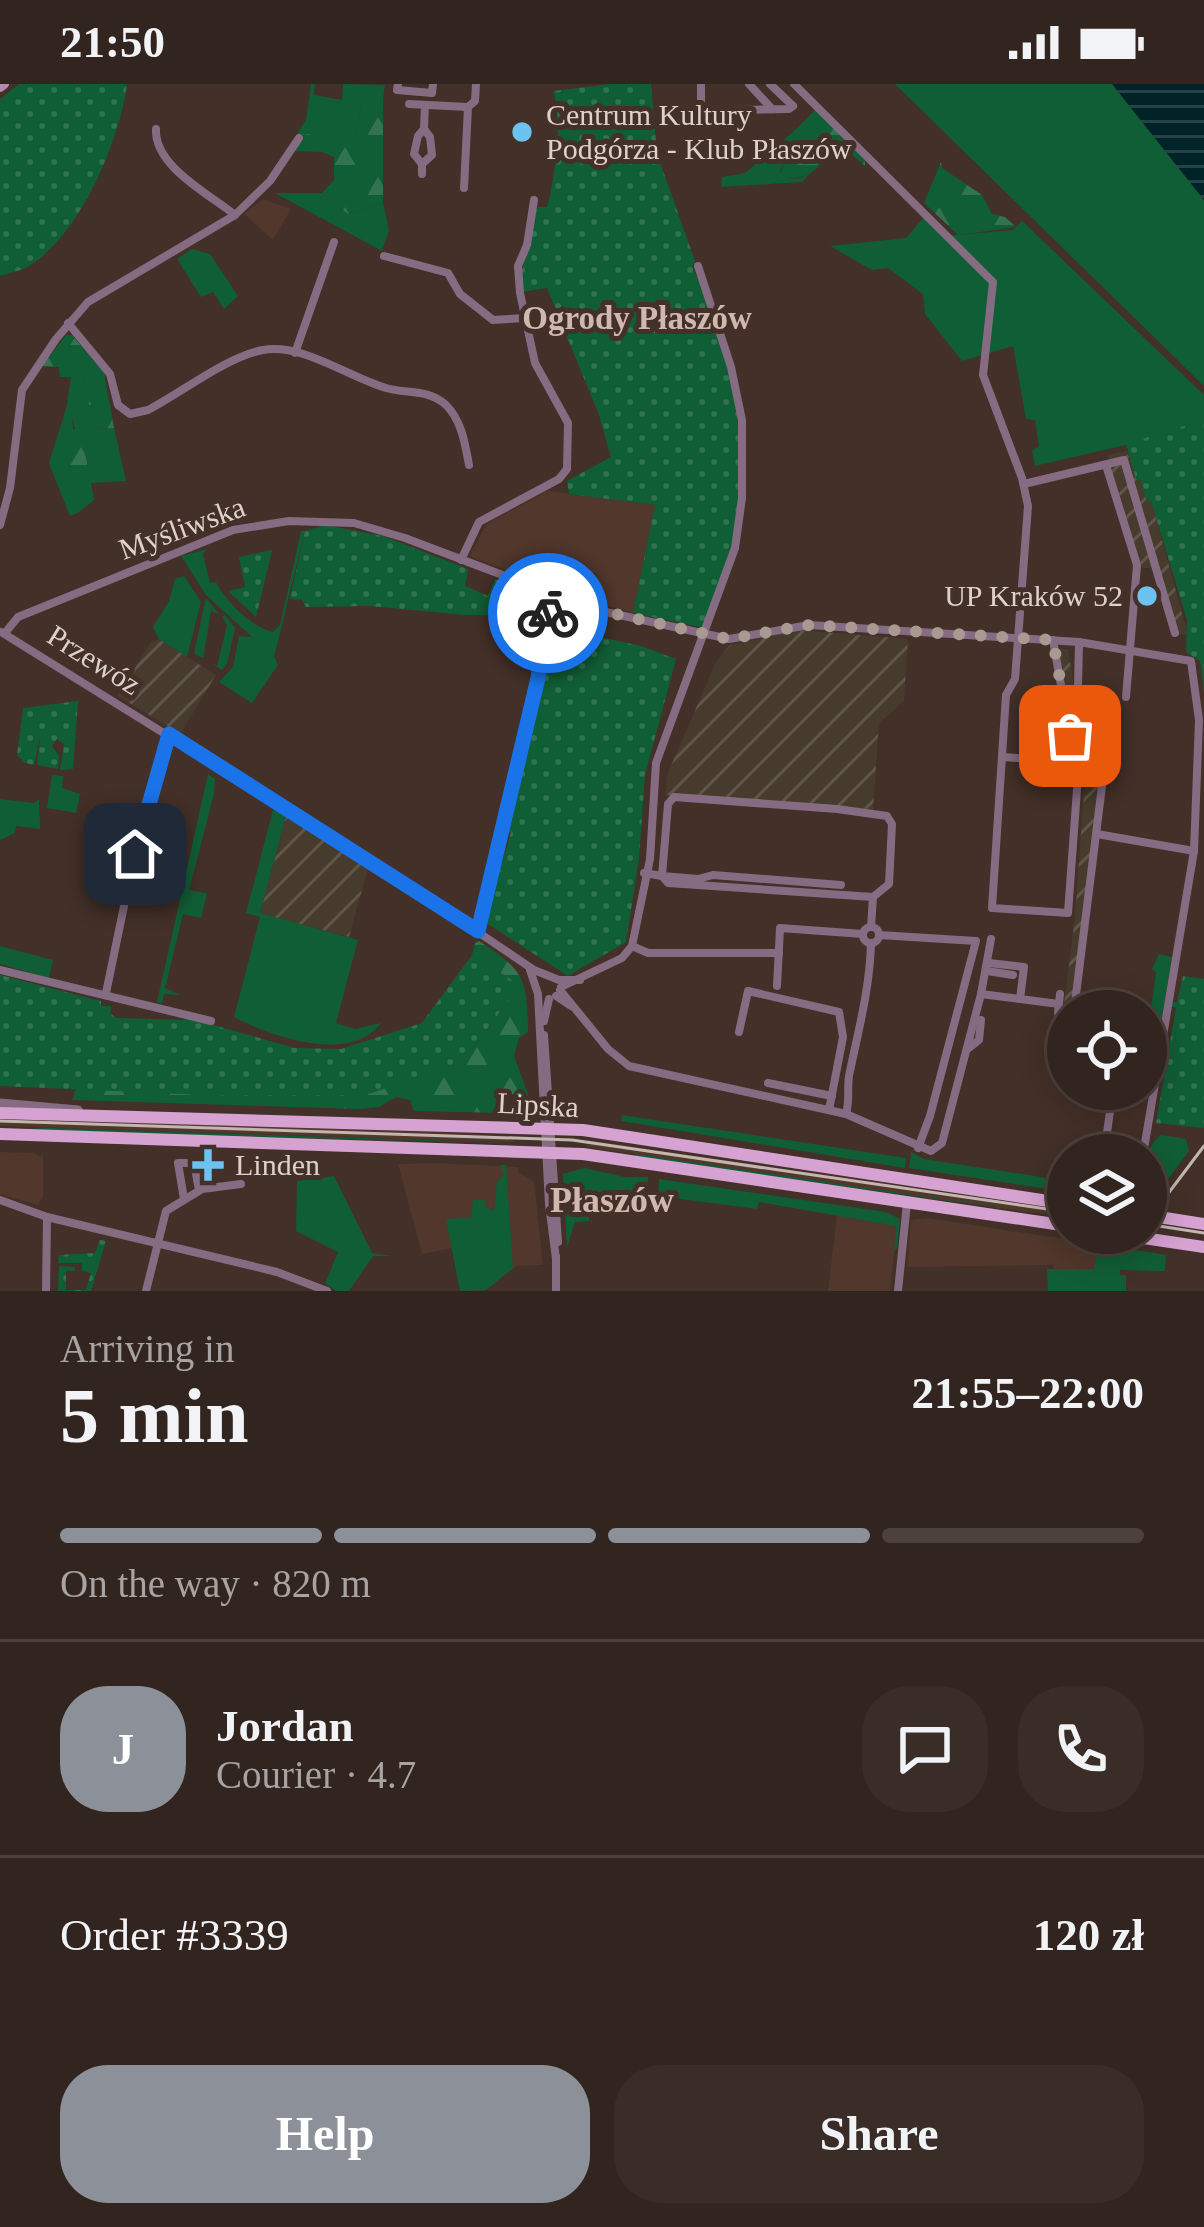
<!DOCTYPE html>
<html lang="en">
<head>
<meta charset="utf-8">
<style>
  :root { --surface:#32241e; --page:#3a2c27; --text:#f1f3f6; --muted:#a8a4a4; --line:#4d413c; --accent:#8c9099 }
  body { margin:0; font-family:Georgia,serif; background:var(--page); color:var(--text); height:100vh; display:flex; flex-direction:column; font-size:45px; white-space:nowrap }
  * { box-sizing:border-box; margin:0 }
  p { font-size:39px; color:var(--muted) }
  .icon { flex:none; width:66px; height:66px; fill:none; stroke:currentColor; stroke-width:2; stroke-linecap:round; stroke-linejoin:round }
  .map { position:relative; height:1207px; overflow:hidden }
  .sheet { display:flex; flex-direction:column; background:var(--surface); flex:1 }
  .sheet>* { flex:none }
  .fabs { position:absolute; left:1047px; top:906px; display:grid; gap:24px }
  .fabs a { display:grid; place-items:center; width:120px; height:120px; border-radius:50%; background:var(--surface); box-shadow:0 6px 30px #0003,0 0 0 3px var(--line); font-size:60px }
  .pin { position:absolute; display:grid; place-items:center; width:102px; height:102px; color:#fff; margin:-51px; border-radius:24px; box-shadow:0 6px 18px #0006 }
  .courier { position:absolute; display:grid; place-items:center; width:120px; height:120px; margin:-60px; border:9px solid #1a73e8; border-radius:50%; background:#fff; color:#222; box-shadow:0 3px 15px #0007 }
  .headline em { font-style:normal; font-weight:700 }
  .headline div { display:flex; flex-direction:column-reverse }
  .headline { display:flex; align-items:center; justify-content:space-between; height:204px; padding:0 60px }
  h1 { font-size:78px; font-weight:700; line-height:90px }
  .bar { display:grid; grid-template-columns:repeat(4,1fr); gap:18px 12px; align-content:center; height:144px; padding:0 60px }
  .bar i { height:15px; border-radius:9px; background:var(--line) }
  .bar .on { background:var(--accent) }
  .bar p { grid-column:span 4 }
  .line { display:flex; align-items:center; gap:30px; padding:0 60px; border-top:3px solid var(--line) }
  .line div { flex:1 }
  .round { display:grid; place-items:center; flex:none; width:126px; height:126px; border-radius:48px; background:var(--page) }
  .primary-button { display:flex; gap:24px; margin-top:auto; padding:24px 60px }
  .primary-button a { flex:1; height:138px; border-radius:48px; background:var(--accent); color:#fff; font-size:48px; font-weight:700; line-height:138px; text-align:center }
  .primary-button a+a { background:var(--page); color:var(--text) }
  .status { display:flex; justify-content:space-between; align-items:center; height:84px; padding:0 60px; background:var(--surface); direction:ltr }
  .status svg { height:33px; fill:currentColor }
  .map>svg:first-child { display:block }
  .built { fill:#51372c }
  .industrial { fill:url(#industrial-furrows) }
  .grass { fill:#105e36 }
  .forest { fill:url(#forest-firs) }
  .park { fill:url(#park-dots) }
  .water { fill:url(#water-rules) }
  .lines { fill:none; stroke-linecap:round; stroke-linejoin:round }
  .minor { stroke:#866c83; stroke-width:8 }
  .tertiary { stroke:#866c83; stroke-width:9 }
  .secondary { stroke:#b38baf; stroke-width:10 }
  .primary { stroke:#d6a2d1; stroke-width:12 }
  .tram { stroke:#c3b5af; stroke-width:3 }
  .done { stroke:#a89993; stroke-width:12; stroke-dasharray:0 21.6 }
  .route { stroke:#1a73e8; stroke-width:15 }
  .poi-dot { fill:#6cc3f2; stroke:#433028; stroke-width:4.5 }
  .labels { text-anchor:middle; stroke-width:10; stroke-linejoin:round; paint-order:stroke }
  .poi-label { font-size:30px; fill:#ded1cc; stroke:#433028; text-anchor:start }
  .street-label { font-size:30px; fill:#ded1cc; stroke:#433028 }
  .neighbourhood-label { font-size:33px; font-weight:bold; fill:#d0b8ae; stroke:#433028 }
  .quarter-label { font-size:36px; font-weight:bold; fill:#d0b8ae; stroke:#433028 }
</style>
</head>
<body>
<div class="status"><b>21:50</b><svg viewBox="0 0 49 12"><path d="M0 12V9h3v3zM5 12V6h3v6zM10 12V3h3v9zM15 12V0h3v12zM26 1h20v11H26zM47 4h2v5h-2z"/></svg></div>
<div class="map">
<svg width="1204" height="1207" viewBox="0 0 1204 1207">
  <defs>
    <pattern id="industrial-furrows" width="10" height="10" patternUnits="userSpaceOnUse" patternTransform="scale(3)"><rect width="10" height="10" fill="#463b2c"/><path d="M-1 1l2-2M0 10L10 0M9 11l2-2" fill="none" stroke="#605649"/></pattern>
    <pattern id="forest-firs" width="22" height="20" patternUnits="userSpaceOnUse" patternTransform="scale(3)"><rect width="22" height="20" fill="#105e36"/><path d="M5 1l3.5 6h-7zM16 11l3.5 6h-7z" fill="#327452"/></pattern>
    <pattern id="park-dots" width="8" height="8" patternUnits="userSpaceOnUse" patternTransform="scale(3)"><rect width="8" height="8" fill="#105e36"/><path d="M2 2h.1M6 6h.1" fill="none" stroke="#327452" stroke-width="1.8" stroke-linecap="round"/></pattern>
    <pattern id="water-rules" width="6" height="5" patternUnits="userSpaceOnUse" patternTransform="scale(3)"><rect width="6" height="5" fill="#002328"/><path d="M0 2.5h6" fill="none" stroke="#254246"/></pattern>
  </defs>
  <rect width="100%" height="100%" fill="#433028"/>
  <g class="built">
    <path d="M 263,115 L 291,125 L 273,156 L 244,130 Z"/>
    <path d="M 547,407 L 656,421 L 633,529 L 578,514 L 469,472 L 486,441 Z"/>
    <path d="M 0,1035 L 312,1043 L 514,1052 L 514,1058 L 0,1042 Z"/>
    <path d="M 587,1056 L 1068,1127 L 1068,1134 L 587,1063 Z"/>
    <path d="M 0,1068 L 33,1069 L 41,1073 L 43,1070 L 43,1113 L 38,1121 L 0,1110 Z"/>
    <path d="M 434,1079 L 518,1083 L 518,1088 L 534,1098 L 543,1181 L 517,1182 L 483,1207 L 460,1207 L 452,1164 L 422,1170 L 398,1080 Z"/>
    <path d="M 837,1131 L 897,1142 L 890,1207 L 828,1207 Z"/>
    <path d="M 928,1134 L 1099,1160 L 1095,1185 L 1054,1185 L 1053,1181 L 907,1183 L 911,1136 Z"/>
  </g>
  <g class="industrial">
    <path d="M 1127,367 L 1136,394 L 1140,394 L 1147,417 L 1151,416 L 1188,551 L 1178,550 L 1159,483 L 1142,484 L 1107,371 Z"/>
    <path d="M 800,546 L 908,555 L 904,617 L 879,639 L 873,726 L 665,711 L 667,691 L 716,578 L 730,561 Z"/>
    <path d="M 159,555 L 216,591 L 180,650 L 118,612 L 150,559 Z"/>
    <path d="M 1050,565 L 1068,565 L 1082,653 L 1105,656 L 1063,992 L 1055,991 L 1075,833 L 1086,677 L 1082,656 L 1067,657 Z"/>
    <path d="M 286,732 L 368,784 L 349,853 L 260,830 Z"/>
  </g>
  <g class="grass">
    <path d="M 311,0 L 315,0 L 314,11 L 342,16 L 343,0 L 385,1 L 383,15 L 362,18 L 355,53 L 345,58 L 303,53 L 298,48 L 306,36 Z"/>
    <path d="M 895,0 L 1112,0 L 1204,116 L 1204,302 Z"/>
    <path d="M 793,48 L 798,58 L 813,64 L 818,71 L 799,64 L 782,69 L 784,80 L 779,88 C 801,106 814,84 829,70 L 802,98 L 721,103 L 722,93 L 745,89 Z"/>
    <path d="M 275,109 L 322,109 L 348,130 L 383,119 L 389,146 L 382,167 Z"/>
    <path d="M 924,133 L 946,152 L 1013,146 L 1022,137 L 1204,311 L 1204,336 L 1134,359 L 1035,382 L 1032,367 L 1039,362 L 1035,336 L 1026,335 L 1013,262 L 962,277 L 925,230 L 923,210 L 888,184 L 872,186 L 830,162 L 906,154 Z"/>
    <path d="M 192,165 L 210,170 L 238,212 L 224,225 L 213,208 L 201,213 L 177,175 Z"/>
    <path d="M 71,293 L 83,293 L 89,316 L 89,345 L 114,344 L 126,397 L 91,399 L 94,416 L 79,428 L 70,391 L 88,382 C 85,362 73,348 71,327 L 66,325 Z"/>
    <path d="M 301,447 L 305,447 L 274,573 L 278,581 L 252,619 L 219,598 L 233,583 L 239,552 L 252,553 L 206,511 L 181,472 L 207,465 L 203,470 L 210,499 L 216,498 C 225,517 252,543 273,548 L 280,541 Z"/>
    <path d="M 184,492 L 201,518 L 187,573 L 159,555 L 153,543 L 169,517 L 175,495 Z"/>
    <path d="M 206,514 L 219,530 L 211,527 L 203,575 L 217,582 L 227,541 L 222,533 L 225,531 L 235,544 L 227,580 L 222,586 L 194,569 Z"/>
    <path d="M 208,690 L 215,695 L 214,710 L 189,806 L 207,809 L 201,834 L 183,830 L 165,904 L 181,911 L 164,910 L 162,920 L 157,918 Z"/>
    <path d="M 52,691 L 63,692 L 62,704 L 80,710 L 76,729 L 47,724 Z"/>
    <path d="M 0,715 L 34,719 L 39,715 L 40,745 L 16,742 L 15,749 L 0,756 Z"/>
    <path d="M 273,726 L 286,732 L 260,829 L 358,856 L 336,939 L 355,945 L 381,939 C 350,981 270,952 234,933 L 260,833 L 246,829 Z"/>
    <path d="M 0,862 L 53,876 L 49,894 L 0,880 Z"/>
    <path d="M 1159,870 L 1172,873 L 1153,986 L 1148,988 L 1146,961 L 1156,888 L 1152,885 Z"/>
    <path d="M 622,1031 L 906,1074 L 905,1084 L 621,1037 Z"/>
    <path d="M 50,1044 L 514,1059 L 0,1046 Z"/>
    <path d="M 1161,1051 L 1186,1055 L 1189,1067 L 1153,1115 L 1148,1113 L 1153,1100 L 1148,1099 L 1146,1109 C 1146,1090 1143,1063 1161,1051 Z"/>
    <path d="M 911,1068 L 924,1075 L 1061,1096 L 1068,1075 L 1068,1108 L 909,1084 Z"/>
    <path d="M 635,1070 L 1051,1131 L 635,1073 Z"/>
    <path d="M 500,1081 L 506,1081 L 513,1184 L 486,1206 L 460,1207 L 446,1135 L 471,1134 L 473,1116 L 486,1115 L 486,1123 L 494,1127 L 497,1098 L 504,1091 Z"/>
    <path d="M 584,1084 L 625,1093 L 648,1093 L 647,1111 L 573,1111 L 574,1130 L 589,1130 L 589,1137 L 575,1138 L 567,1163 L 563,1090 Z"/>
    <path d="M 334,1092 L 372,1169 L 392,1172 L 373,1172 L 349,1207 L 337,1207 L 325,1200 L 338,1168 L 296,1147 L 297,1097 Z"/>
    <path d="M 659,1095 L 886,1128 L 900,1135 L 897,1164 L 894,1168 L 896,1142 L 759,1118 L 757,1125 L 658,1112 Z"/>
    <path d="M 1099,1160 L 1166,1171 L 1165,1187 L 1120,1186 L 1120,1191 L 1126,1191 L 1126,1207 L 1048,1207 L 1047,1185 L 1094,1185 Z"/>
  </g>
  <g class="forest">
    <path d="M 373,14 L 383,15 L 383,119 L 348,130 L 322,109 L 334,96 L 334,73 L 322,68 L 294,67 L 307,50 L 345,58 L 355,53 L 362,18 Z"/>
    <path d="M 815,26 L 865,75 L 865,82 L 840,60 C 823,77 806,104 779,90 L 784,81 L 780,78 L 784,75 L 780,70 L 790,68 L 787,62 L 793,58 L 793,48 Z"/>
    <path d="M 941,78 L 942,84 L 982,111 L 992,130 L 1005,133 L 1016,143 L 958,151 L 924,119 Z"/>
    <path d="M 66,251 L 72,251 L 104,289 L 114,344 L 89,345 L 89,316 L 83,293 L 60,293 L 59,283 L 42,282 Z"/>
    <path d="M 66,325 L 71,326 L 73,345 L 80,345 L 88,383 L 71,391 L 79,428 L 70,432 L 49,379 Z"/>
    <path d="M 479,857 C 525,887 527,894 528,948 L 519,954 L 514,972 L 529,1013 L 522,1015 L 510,1009 L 506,1029 L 414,1027 L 410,1016 L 396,1013 L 379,1023 L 359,1025 L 72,1016 L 76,1004 L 227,1012 L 357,1012 L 462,978 L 519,902 L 472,871 L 475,859 Z"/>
  </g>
  <g class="park">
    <path d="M 19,0 L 127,0 C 120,56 79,154 27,183 C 20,187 9,189 0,192 L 0,15 Z"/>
    <path d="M 611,0 L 651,0 L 657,70 L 696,180 L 692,181 L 694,187 C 737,261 748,354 739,438 C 735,473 716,511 705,544 L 633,529 L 655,421 L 569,410 L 567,397 L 611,373 L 599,331 L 547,204 L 522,208 L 522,187 L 537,123 L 547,123 C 555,95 563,33 553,7 Z"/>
    <path d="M 1204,336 L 1204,608 L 1200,577 L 1186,568 L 1187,536 L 1151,417 L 1147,418 L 1140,395 L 1136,395 L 1126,360 Z"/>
    <path d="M 325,441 L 383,452 L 468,485 L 465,502 L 488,512 L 495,495 L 543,513 L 541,531 L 466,531 L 370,522 L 306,523 L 302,516 L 290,515 L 305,447 Z"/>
    <path d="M 272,466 L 256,533 L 228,507 L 245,503 L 239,473 Z"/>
    <path d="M 550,542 L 641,562 L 676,575 L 645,691 L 639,774 L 626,858 L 568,892 L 485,838 L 511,748 L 506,746 Z"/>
    <path d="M 78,617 L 73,685 L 60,686 L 64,660 L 57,655 L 52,662 L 59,672 L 58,685 L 37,681 L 40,652 L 34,681 L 25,679 L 17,671 L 23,624 Z"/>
    <path d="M 472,871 L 520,901 L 462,978 L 372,1009 L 357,1012 L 227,1012 L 0,1002 L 0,891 L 101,917 L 101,922 L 111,922 L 110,929 L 116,934 L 195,936 L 295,964 L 341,965 L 422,939 Z"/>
    <path d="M 1183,892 L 1204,895 L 1204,1044 L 1156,1039 L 1176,924 L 1171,922 L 1172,918 L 1177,918 Z"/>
    <path d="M 100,1156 L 106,1157 L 91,1207 L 58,1207 L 59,1182 L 75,1183 L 75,1187 L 66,1187 L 66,1206 L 86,1206 L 91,1189 L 82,1187 L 82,1179 L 58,1179 L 59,1171 L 95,1169 Z"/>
  </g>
  <path class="water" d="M 1112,0 L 1204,0 L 1204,116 Z"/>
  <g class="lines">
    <g class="minor">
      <path d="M 398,0 L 397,6 L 432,9 L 433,0"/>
      <path d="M 701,0 L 701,27 L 789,25 L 793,22"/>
      <path d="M 749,0 L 772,25"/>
      <path d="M 770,0 L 793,22"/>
      <path d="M 794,0 L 993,198 L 983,291 L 1022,394 L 1028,422 L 1015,595 L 1006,611 L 992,824 L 1068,829 L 1079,678 L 1002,673"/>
      <path d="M 409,20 L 467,23"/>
      <path d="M 156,45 C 154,82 209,110 235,131"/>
      <path d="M 422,80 L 432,71 L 430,53 L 424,45"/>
      <path d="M 422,90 L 422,80 L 414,70 L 418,52 L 424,45 L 425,21"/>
      <path d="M 464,104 L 468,23 L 475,17 L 476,0"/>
      <path d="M 384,172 L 448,189 L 460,210 L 493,236 L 525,234"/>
      <path d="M 68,239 L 110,290 L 118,321 L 130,330 L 148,326 C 181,309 228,272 263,266 C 303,259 348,293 386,304 C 407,310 429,305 446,321 C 462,337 465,360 469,381"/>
      <path d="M 295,269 L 334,158"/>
      <path d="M 1106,381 L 1137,481 L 1126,613"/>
      <path d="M 1024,400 L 1124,376 L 1175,549"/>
      <path d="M 0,441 L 10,404 L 22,306 L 56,255 L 88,218 L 235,131 L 270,97 L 299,54"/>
      <path d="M 461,476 L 479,438 L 559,395 L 567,385 L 568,339 L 535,279 L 520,209 L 518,182 L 527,161 L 534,116"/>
      <path d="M 1,548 L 413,804 L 534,886 L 559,896 L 580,896"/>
      <path d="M 5,549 L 18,533 L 233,446 L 289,437 L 354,439 L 405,454 L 592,525 L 729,555 L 809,541 L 1079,558 L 1191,577 L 1199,636 L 1194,767 L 1143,1071"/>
      <path d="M 1053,556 L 1070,652"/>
      <path d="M 1097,750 L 1194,767"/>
      <path d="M 644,789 L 662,792 L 668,799 L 873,813 L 889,800 L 892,740 L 887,732 L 837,725 L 674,713 L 668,720 L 662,792 L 698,795 L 713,791 L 841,801"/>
      <path d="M 871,843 L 873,813"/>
      <circle cx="871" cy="851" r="8"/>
      <path d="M 478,847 L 537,594 L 553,511"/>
      <path d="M 879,851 L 976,857 L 930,1032 L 918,1064"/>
      <path d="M 632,862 L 648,869 L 779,869"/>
      <path d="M 989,879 L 1024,883 L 1020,915"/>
      <path d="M 0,886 L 211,937"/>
      <path d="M 530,886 L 538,910 L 549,1120 L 556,1175"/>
      <path d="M 987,887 L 1013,891"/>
      <path d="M 777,902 L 780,844 L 863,850"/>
      <path d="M 561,903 L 622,874 L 632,862 L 650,775 L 656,679 L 735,464 L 742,414 L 742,336 L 731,283 L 698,182"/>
      <path d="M 560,906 L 608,965 L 629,982 L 846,1030 L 931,1067 L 942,1059 L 981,910 L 1059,920"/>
      <path d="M 106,909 L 135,769 L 169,650"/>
      <path d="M 981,910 L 991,855"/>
      <path d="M 556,912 L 571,922"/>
      <path d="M 1074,927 L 1108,654 L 1087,651 L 1078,603 L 1079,558"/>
      <path d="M 1058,929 L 1060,910"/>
      <path d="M 544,937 L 549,915"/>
      <path d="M 739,948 L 748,907 L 839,928 L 843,953 L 829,1026"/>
      <path d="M 544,951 L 558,1158"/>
      <path d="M 969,964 L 979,956 L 981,936"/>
      <path d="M 1068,973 L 1068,981"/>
      <path d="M 768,999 L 832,1012"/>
      <path d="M 846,1030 C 850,1016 847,1006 849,992 C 858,948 870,904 871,859"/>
      <path d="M 1104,1071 L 1113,1005"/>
      <path d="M 184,1115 L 178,1079 L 194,1079 L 199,1106"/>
      <path d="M 0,1116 L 47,1133 L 277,1188 L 327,1207"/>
      <path d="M 46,1207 L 47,1133"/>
      <path d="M 146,1207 L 166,1127 L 202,1105 L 241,1100"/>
      <path d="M 556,1207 L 556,1173"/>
      <path d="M 898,1207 L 907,1119"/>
    </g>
    <path class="tertiary" d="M 0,1019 L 78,1026"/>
    <path class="secondary" d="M 0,3 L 4,0"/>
    <g class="primary">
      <path d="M 0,1029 L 583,1046 L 1068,1120"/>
      <path d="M 0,1050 L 583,1070 L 1068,1142"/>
      <path d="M 1146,1131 L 1204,1140"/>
      <path d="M 1110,1149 L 1204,1163"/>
    </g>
    <g class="tram">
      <path d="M 0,1037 L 572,1056 L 1068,1128"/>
      <path d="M 1146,1131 L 1161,1119 L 1204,1062"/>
      <path d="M 1146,1140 L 1204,1149"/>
    </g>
  </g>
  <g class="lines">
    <path class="done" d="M 548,529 L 553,511 L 592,525 L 729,555 L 809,541 L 1053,556 L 1070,652"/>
    <path class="route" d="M 135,770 L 169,650 L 478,847 L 538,594 L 548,529"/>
  </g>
  <g class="poi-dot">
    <circle cx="522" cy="48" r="12"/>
    <circle cx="1147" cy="512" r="12"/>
    <path d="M202 1063h12v12h12v12h-12v12h-12v-12h-12v-12h12z"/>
  </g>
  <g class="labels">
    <g class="poi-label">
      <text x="546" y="41">Centrum Kultury<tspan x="546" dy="34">Podgórza - Klub Płaszów</tspan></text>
      <text x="1123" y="522" text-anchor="end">UP Kraków 52</text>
      <text x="235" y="1091">Linden</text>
    </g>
    <g class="street-label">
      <text transform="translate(182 444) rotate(-20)" y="10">Myśliwska</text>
      <text transform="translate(94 576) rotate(32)" y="10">Przewóz</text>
      <text transform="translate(538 1021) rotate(3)" y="10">Lipska</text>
    </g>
    <g class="neighbourhood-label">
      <text x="637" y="245">Ogrody Płaszów</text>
    </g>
    <g class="quarter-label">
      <text x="612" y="1128">Płaszów</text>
    </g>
  </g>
</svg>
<div class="fabs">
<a><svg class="icon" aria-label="locate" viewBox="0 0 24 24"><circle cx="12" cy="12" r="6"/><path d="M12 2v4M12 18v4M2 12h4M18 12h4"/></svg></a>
<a><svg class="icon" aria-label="layers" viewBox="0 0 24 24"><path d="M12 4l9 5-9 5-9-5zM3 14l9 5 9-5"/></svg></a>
</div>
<div class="pin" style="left:1070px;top:652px;background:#ea580c"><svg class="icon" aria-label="bag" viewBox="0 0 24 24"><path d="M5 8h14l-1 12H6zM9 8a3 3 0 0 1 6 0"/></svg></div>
<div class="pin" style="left:135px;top:770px;background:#1f2937"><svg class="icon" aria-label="home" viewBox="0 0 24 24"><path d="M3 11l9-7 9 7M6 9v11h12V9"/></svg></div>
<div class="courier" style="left:548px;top:529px"><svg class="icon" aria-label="bike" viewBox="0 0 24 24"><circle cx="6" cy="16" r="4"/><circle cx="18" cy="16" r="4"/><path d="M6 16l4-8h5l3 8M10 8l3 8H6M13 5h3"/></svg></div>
</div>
<section class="sheet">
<div class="headline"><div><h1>5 min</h1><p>Arriving in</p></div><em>21:55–22:00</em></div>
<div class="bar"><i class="on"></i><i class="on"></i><i class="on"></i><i></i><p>On the way · 820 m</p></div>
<div class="line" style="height:216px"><b class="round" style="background:var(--accent);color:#fff">J</b><div><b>Jordan</b><p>Courier · 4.7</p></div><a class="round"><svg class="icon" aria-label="chat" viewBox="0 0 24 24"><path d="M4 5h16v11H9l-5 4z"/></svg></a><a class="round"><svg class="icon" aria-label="phone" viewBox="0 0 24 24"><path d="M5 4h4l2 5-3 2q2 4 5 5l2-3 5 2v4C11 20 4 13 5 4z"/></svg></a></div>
<div class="line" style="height:156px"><div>Order #3339</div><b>120 zł</b></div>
<div class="primary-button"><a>Help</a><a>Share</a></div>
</section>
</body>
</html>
